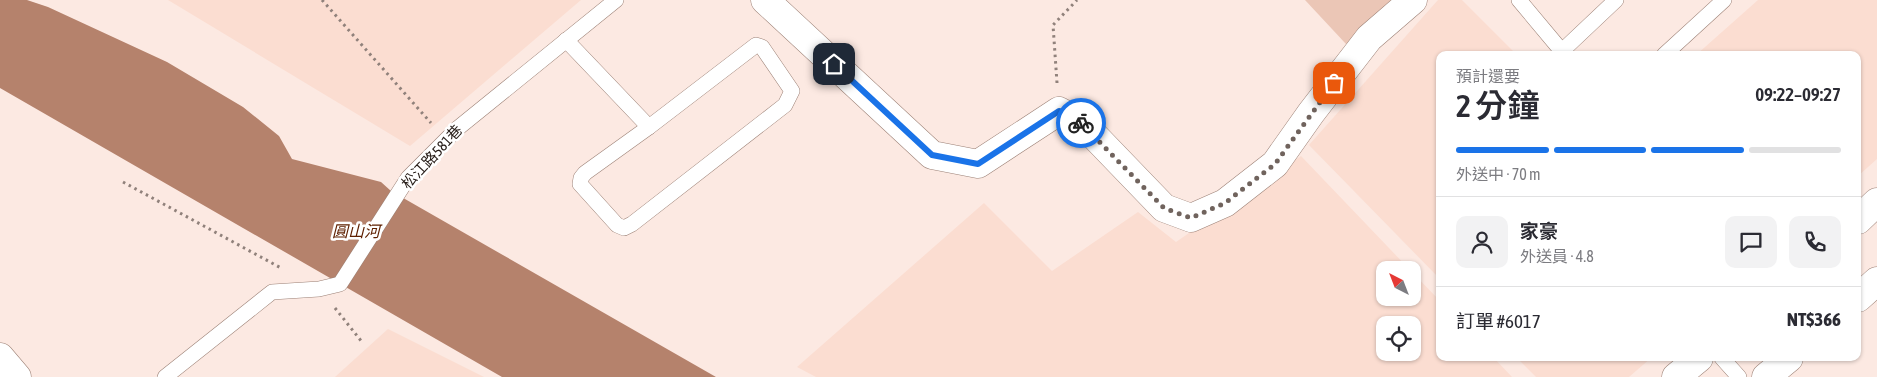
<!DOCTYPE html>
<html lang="zh-TW">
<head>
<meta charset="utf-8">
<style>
  :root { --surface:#fff; --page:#f2f2f3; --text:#2b2b33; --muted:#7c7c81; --line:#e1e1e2; --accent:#1a73e8 }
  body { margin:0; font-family:"Asap Condensed","Noto Sans TC",sans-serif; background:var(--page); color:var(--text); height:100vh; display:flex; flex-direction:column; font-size:19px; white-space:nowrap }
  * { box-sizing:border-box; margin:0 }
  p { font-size:16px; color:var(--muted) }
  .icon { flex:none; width:28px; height:28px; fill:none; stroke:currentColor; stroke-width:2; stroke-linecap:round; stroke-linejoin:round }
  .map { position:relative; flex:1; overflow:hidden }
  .drawer { position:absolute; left:1436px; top:51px; width:425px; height:310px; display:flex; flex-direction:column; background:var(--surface); border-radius:10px; box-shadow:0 1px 4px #0004 }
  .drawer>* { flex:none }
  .needle { width:32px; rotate:318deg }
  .buttons { position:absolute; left:1376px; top:261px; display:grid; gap:10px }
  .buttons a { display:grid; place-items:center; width:45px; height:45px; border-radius:10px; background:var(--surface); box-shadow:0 1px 4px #0004; font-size:25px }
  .pin { position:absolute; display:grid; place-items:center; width:42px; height:42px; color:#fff; margin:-21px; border-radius:10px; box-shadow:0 2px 8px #0006 }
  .courier { position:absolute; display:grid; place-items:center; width:50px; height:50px; margin:-25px; border:4px solid #1a73e8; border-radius:50%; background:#fff; color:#222; box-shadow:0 1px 6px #0007 }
  .headline em { font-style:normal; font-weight:600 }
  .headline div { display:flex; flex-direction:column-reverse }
  .headline { display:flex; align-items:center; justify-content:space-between; height:85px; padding:0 20px }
  h1 { font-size:32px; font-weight:600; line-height:38px }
  .bar { display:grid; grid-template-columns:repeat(4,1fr); gap:8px 5px; align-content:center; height:60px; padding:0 20px }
  .bar i { height:6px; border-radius:4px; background:var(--line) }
  .bar .active { background:var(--accent) }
  .bar p { grid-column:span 4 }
  .line { display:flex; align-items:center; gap:12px; padding:0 20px; border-top:1px solid var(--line) }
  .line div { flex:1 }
  .round { display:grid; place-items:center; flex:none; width:52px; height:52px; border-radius:10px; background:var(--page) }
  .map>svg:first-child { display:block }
  .built { fill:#fbddd1; fill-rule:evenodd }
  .green { fill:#ebc6b6 }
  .water { fill:#b5826c }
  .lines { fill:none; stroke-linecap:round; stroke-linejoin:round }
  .service-casing { stroke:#9c8176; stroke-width:16 }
  .minor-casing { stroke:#9c8176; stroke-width:29 }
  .tertiary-casing { stroke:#9c8176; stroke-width:29 }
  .secondary-casing { stroke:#9c8176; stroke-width:29 }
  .path { stroke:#90817b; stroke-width:3; stroke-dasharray:2.5 4; stroke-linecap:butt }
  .service { stroke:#fff; stroke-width:15 }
  .minor { stroke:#fff; stroke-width:28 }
  .tertiary { stroke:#fff; stroke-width:28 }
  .secondary { stroke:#fff; stroke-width:28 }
  .done { stroke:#70635d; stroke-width:5; stroke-dasharray:0 9 }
  .route { stroke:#1a73e8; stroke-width:6 }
  .labels { text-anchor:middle; stroke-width:5; stroke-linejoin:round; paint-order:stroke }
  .street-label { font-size:15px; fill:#251b16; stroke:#fff }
  .water-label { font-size:16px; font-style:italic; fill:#5f2000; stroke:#fff }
</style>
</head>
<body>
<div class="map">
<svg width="1877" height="377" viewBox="0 0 1877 377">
  <rect width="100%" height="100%" fill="#fce9e2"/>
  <g class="built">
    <path d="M 168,0 L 581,0 L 410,146 Z"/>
    <path d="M 1438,0 L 1462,0 L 1517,55 L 1440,55 L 1440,279 L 1309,145 Z"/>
    <path d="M 1758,0 L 1877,0 L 1877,159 L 1858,176 L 1858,55 L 1696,55 Z"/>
    <path d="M 1301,156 L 1410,270 L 1385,270 L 1385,298 L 1412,298 L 1413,273 L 1440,301 L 1440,358 L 1494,358 L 1512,377 L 816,377 L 797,367 L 984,203 L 1052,271 L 1138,212 L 1176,242 ZM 1385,325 L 1412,325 L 1412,352 L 1385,352 Z"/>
    <path d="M 388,329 L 484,377 L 335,377 Z"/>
    <path d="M 1517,358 L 1651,358 L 1629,377 L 1536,377 Z"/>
  </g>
  <path class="green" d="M 1305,0 L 1401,0 L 1346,44 Z"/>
  <path class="water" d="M 0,0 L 27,0 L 48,7 L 167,62 L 243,107 L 279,136 L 292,159 L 381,182 L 391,191 L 716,377 L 502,377 L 0,88 Z"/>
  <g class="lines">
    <defs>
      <g id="service">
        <path d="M 1519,0 L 1565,55"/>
        <path d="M 566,40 L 649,127"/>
        <path d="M 756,45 L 762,47 L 792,91 L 785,105 L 632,224 L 624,228 L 617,225 L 580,184 L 581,178 L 585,173 L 649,127 Z"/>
        <path d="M 1562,51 L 1616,0"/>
        <path d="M 1664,55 L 1724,0"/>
        <path d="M 1722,358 L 1739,377"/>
        <path d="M 165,377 L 272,292 L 319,289 L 340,284 L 408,178 L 458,128 L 616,0"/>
      </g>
      <path id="minor" d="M 765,0 L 932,155 L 978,164 L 1059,111 L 1083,124 L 1164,208 L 1191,218 L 1225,203 L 1275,164 L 1311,113 L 1369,38 L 1413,0"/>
      <g id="tertiary">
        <path d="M 1858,220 L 1877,202"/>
        <path d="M 1858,298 L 1877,281"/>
        <path d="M 1676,377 L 1699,358"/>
        <path d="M 1766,377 L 1789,358"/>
      </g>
      <path id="secondary" d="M 0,357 L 17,377"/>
    </defs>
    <use href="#service" class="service-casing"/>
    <use href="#minor" class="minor-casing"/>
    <use href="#tertiary" class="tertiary-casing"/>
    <use href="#secondary" class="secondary-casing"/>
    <g class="path">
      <path d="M 322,0 L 431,123"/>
      <path d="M 1057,83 L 1053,25 L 1077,0"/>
      <path d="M 123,182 L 281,268"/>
      <path d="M 335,308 L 362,342"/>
    </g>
    <use href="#service" class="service"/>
    <use href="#minor" class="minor"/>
    <use href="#tertiary" class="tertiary"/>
    <use href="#secondary" class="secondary"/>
  </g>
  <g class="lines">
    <path class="done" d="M 1081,123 L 1164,208 L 1191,218 L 1225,203 L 1275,164 L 1334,83"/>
    <path class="route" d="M 834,64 L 932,155 L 978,164 L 1059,111 L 1081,123"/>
  </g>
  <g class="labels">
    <g class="street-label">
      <text transform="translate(432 157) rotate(-47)" y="5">松江路581巷</text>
    </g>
    <g class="water-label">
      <text x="356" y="237">圓山河</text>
    </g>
  </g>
</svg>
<div class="buttons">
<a><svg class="needle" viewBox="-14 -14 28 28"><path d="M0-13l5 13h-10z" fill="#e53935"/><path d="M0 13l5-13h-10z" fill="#7c7c81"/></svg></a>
<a><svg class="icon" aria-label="locate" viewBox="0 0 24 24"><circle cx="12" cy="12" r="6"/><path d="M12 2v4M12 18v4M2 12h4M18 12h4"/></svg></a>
</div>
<div class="pin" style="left:1334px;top:83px;background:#ea580c"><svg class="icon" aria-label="bag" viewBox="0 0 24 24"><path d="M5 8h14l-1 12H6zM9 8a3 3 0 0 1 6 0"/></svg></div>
<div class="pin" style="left:834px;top:64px;background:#1f2937"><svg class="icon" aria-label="home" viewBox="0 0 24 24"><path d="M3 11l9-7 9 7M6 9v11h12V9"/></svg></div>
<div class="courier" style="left:1081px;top:123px"><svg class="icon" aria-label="bike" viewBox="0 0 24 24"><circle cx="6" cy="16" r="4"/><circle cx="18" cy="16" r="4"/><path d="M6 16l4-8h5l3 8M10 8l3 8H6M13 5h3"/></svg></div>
<section class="drawer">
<div class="headline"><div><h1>2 分鐘</h1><p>預計還要</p></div><em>09:22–09:27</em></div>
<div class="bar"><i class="active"></i><i class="active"></i><i class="active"></i><i></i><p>外送中 · 70 m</p></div>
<div class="line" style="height:90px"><a class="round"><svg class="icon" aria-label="person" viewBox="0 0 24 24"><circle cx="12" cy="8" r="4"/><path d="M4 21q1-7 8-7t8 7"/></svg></a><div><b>家豪</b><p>外送員 · 4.8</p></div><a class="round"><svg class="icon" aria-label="chat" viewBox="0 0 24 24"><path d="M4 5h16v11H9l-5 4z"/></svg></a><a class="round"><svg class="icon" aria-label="phone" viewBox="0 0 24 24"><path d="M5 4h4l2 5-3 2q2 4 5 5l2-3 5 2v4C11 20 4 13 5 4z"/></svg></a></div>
<div class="line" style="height:65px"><div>訂單 #6017</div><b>NT$366</b></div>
</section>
</div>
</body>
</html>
